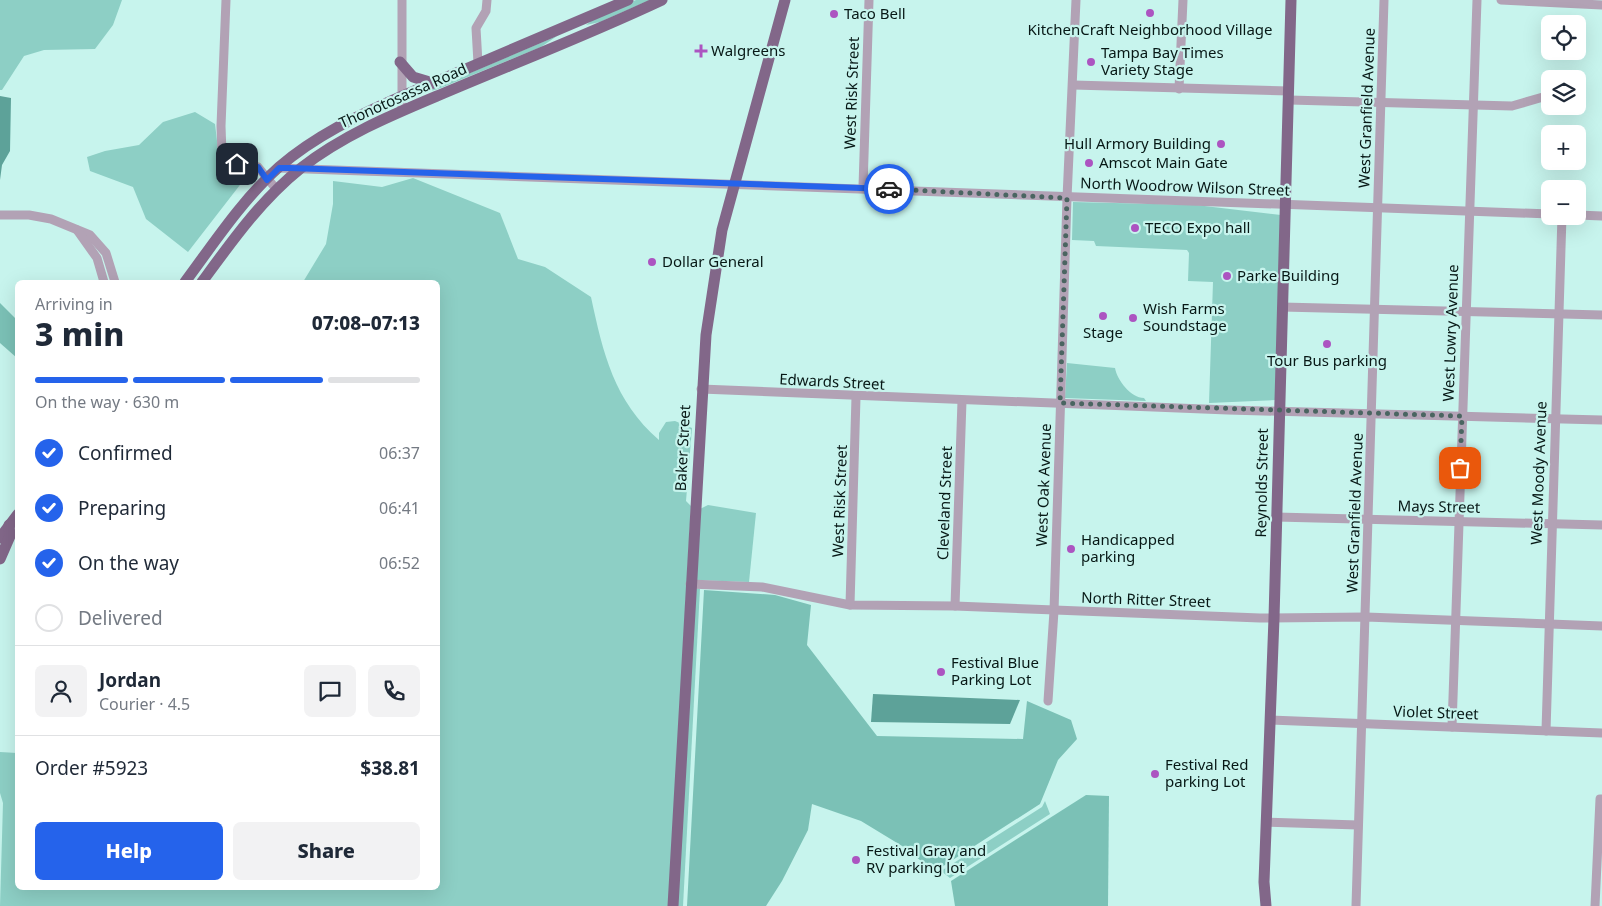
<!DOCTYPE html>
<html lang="en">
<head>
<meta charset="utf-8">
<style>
  :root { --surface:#fff; --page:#f2f2f3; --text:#1f2937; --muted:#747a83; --line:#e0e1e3; --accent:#2563eb }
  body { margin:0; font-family:"Noto Sans",sans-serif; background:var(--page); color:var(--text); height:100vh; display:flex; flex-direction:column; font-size:19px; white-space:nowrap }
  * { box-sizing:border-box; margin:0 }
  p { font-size:16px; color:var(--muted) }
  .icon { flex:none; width:28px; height:28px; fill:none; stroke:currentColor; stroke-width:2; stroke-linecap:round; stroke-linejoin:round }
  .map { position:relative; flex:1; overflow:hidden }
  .sheet { position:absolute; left:15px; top:280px; width:425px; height:610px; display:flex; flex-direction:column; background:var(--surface); border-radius:8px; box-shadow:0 5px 20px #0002 }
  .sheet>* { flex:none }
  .controls { position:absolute; left:1541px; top:15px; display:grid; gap:10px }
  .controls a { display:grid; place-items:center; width:45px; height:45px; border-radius:8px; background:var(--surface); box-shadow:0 5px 20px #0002; font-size:25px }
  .pin { position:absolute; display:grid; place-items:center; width:42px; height:42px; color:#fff; margin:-21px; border-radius:10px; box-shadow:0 2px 8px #0006 }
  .courier { position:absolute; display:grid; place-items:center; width:50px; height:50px; margin:-25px; border:4px solid #2563eb; border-radius:50%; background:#fff; color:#222; box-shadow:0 1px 6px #0007 }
  .summary em { font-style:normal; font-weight:800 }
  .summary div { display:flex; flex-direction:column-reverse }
  .summary { display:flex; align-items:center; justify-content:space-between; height:85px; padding:0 20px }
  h1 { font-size:32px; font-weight:800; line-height:38px }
  .bar { display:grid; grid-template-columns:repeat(4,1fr); gap:8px 5px; align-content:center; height:60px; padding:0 20px }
  .bar i { height:6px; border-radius:4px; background:var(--line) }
  .bar .selected { background:var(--accent) }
  .bar p { grid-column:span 4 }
  .line { display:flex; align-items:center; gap:12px; padding:0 20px; border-top:1px solid var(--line) }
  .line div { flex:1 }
  .round { display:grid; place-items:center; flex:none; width:52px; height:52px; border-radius:8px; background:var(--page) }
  ol { padding:0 20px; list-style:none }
  li { display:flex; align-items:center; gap:15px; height:55px }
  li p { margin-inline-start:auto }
  li .icon { padding:5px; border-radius:50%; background:var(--accent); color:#fff; stroke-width:4 }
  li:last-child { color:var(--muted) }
  li i { width:28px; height:28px; border:2px solid var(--line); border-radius:50% }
  .primary-button { display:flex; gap:10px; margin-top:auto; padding:10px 20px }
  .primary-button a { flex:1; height:58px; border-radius:8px; background:var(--accent); color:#fff; font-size:20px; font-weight:800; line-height:58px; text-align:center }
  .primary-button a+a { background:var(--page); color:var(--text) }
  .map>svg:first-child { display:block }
  .green { fill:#8dcfc5 }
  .forest { fill:#7bc1b6 }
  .water { fill:#5da299 }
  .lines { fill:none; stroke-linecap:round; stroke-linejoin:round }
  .minor { stroke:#b2a2b5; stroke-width:9 }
  .major { stroke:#826789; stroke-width:11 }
  .done { stroke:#4a6561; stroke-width:5; stroke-dasharray:0 9 }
  .route { stroke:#2563eb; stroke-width:6 }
  .poi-dot { fill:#ac54c1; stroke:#c7f4ed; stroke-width:2 }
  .labels { text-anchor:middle; stroke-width:4.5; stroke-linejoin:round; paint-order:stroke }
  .poi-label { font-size:15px; fill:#071816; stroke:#c7f4ed; text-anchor:start }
  .street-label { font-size:15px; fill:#071816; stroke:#c7f4ed }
</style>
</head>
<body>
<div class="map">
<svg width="1602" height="906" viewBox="0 0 1602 906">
  <rect width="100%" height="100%" fill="#c7f4ed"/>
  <g class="green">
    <path d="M 0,0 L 122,0 L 113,25 L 95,49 L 44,50 L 24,56 L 2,90 L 0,90 Z"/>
    <path d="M 636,0 L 650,0 L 600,22 L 586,25 L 598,16 Z"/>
    <path d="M 557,36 L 541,47 L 438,89 L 423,93 Z"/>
    <path d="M 195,112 L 215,124 L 220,166 L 243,181 L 188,252 L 146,219 L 133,187 L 90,171 L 87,157 L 105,151 L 139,145 L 163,122 Z"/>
    <path d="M 413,178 L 500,213 L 518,259 L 545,267 L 591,297 C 603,353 614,401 659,440 L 659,433 L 666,422 L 675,421 L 692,428 L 686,501 L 691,506 L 669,906 L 0,906 L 3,803 L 0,793 L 0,752 L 17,753 L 18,888 L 438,888 L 438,282 L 303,282 L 326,244 L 333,204 L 333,181 L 382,187 Z"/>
    <path d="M 1073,202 L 1196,205 L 1281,215 L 1275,400 L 1209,403 L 1213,282 L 1188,281 L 1189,253 L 1187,250 L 1096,246 L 1094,241 L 1072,240 Z"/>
    <path d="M 1067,363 L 1115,368 C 1117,380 1131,398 1144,398 L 1146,401 L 1065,398 Z"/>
    <path d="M 708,505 L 756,513 L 749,582 L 695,580 L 700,509 Z"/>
    <path d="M 694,587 L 700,589 L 683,906 L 677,906 Z"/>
    <path d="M 1045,801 L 1050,814 L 950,878 L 941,871 L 1042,807 Z"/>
  </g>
  <g class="forest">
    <path d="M 0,303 L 17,320 L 17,358 L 0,343 Z"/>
    <path d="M 704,590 L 775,595 L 811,605 L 807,645 L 877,736 L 1023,739 L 1027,701 L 1071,720 L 1077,739 L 1058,760 L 1040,804 L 934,872 L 907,849 L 861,821 L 812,804 L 808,830 L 782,881 L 766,906 L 687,906 Z"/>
    <path d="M 1086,795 L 1109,796 L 1108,906 L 955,906 L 951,881 Z"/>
  </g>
  <g class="water">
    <path d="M 0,96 L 11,98 L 10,151 L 2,165 L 0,180 Z"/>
    <path d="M 873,694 L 1020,700 L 1010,724 L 871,722 Z"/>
  </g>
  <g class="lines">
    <g class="minor">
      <path d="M 226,0 L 221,126 L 222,154 L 229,161 L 258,167 L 277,190"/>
      <path d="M 1501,0 L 1602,5"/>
      <path d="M 478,63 L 476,28 L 486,11 L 487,0"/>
      <path d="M 1073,85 L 1289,91"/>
      <path d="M 1179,89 L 1183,0"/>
      <path d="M 1289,100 L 1512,106 L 1550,95"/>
      <path d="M 402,111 L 402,0"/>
      <path d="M 279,168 L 1550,214"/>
      <path d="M 863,187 L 869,0"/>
      <path d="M 0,215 L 29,215 L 51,219 L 90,235 L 106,253 L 115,282"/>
      <path d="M 1578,215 L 1602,216"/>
      <path d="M 77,230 L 97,258 L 104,282"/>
      <path d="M 1282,307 L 1602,315"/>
      <path d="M 701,389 L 1228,410 L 1602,420"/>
      <path d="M 1276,517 L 1602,525"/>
      <path d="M 690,584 L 762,587 L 850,605 L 955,606 L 1260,618 L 1366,617 L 1602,626"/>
      <path d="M 850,605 L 856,397"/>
      <path d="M 955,606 L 962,401"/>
      <path d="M 1048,701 L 1054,611 L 1067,198 L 1076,0"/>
      <path d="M 1270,720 L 1602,733"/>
      <path d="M 1452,727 L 1477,0"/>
      <path d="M 1546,731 L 1562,216"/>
      <path d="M 1266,822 L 1358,825"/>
      <path d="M 1356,906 L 1384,0"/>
      <path d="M 1595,906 L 1600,799 L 1602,799"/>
    </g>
    <g class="major">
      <path d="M 400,62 L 413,77 L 433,83"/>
      <path d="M 185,282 C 214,243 242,200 279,167 C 315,136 357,116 400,97 L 628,0"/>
      <path d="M 202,282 C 232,241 261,200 301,168 C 346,133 397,113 449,91 C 520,61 592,33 662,0"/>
      <path d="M 0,538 L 18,514"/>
      <path d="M 0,559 L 10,536 L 9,525"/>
      <path d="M 673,906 L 706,335 L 722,230 L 785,0"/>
      <path d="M 1266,906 L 1264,882 L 1274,618 L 1291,0"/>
    </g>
  </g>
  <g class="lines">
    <path class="done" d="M 889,189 L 1067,198 L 1060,403 L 1462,416 L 1460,468"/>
    <path class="route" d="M 237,164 L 258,167 L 267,180 L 279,168 L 290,168 L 889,189"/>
  </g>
  <g class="poi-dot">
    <circle cx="1150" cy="13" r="5"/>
    <circle cx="834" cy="14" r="5"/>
    <path d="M698.5 43.5h5v5h5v5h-5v5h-5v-5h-5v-5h5z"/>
    <circle cx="1091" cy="62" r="5"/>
    <circle cx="1221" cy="144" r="5"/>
    <circle cx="1089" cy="163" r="5"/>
    <circle cx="1135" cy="228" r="5"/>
    <circle cx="652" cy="262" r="5"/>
    <circle cx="1227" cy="276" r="5"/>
    <circle cx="1103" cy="316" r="5"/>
    <circle cx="1133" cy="318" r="5"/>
    <circle cx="1327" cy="344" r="5"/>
    <circle cx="1071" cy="549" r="5"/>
    <circle cx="941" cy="672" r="5"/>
    <circle cx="1155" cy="774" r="5"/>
    <circle cx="856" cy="860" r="5"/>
  </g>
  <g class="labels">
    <g class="poi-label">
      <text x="844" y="19">Taco Bell</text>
      <text x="1150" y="35" text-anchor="middle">KitchenCraft Neighborhood Village</text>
      <text x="711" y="56">Walgreens</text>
      <text x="1101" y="58">Tampa Bay Times<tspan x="1101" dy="17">Variety Stage</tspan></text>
      <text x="1211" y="149" text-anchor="end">Hull Armory Building</text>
      <text x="1099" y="168">Amscot Main Gate</text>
      <text x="1145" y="233">TECO Expo hall</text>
      <text x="662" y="267">Dollar General</text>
      <text x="1237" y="281">Parke Building</text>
      <text x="1143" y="314">Wish Farms<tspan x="1143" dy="17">Soundstage</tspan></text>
      <text x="1103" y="338" text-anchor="middle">Stage</text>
      <text x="1327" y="366" text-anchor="middle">Tour Bus parking</text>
      <text x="1081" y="545">Handicapped<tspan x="1081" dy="17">parking</tspan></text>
      <text x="951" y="668">Festival Blue<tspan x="951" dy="17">Parking Lot</tspan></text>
      <text x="1165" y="770">Festival Red<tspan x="1165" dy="17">parking Lot</tspan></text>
      <text x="866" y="856">Festival Gray and<tspan x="866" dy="17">RV parking lot</tspan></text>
    </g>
    <g class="street-label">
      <text transform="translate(852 93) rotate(-88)" y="5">West Risk Street</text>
      <text transform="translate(403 96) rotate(-24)" y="5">Thonotosassa Road</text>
      <text transform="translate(1367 108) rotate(-88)" y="5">West Granfield Avenue</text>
      <text transform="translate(1185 187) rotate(2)" y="5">North Woodrow Wilson Street</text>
      <text transform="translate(1451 333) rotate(-88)" y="5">West Lowry Avenue</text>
      <text transform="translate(832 382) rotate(3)" y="5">Edwards Street</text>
      <text transform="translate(683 448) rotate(-87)" y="5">Baker Street</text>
      <text transform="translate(1539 473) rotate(-88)" y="5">West Moody Avenue</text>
      <text transform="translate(1262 483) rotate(-89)" y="5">Reynolds Street</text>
      <text transform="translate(1044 485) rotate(-88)" y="5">West Oak Avenue</text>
      <text transform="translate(840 501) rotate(-88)" y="5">West Risk Street</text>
      <text transform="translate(945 503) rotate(-88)" y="5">Cleveland Street</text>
      <text transform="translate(1439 507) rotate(1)" y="5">Mays Street</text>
      <text transform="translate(1355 513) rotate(-88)" y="5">West Granfield Avenue</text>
      <text transform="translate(1146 600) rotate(2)" y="5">North Ritter Street</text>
      <text transform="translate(1436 713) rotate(2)" y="5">Violet Street</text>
    </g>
  </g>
</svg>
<div class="controls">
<a><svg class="icon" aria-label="locate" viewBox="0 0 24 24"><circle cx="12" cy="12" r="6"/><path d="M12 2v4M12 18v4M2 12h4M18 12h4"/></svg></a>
<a><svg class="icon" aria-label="layers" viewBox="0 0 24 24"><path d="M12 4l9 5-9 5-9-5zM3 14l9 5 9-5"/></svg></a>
<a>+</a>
<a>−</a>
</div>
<div class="pin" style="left:1460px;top:468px;background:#ea580c"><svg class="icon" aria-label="bag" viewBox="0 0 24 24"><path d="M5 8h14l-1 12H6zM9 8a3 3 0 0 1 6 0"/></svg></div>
<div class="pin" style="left:237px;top:164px;background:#1f2937"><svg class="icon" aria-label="home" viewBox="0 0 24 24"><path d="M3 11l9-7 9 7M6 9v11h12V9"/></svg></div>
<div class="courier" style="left:889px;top:189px"><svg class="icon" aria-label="car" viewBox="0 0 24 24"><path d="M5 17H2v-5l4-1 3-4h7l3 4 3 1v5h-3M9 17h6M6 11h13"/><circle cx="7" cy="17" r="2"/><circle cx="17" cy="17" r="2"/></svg></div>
<section class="sheet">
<div class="summary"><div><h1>3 min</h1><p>Arriving in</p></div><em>07:08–07:13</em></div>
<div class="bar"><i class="selected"></i><i class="selected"></i><i class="selected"></i><i></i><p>On the way · 630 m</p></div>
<ol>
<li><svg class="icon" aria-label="check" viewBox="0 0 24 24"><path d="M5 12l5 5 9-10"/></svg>Confirmed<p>06:37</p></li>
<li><svg class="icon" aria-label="check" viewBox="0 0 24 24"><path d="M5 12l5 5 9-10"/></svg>Preparing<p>06:41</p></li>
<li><svg class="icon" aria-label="check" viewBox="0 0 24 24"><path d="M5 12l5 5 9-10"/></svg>On the way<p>06:52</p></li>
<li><i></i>Delivered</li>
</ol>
<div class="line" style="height:90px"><a class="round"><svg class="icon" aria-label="person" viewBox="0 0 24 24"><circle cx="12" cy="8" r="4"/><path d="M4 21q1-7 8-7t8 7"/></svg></a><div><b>Jordan</b><p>Courier · 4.5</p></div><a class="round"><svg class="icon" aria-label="chat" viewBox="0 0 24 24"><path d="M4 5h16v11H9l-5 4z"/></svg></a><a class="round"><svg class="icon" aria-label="phone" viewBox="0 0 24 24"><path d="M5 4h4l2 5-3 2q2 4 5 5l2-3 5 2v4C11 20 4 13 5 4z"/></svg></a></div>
<div class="line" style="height:65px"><div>Order #5923</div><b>$38.81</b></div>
<div class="primary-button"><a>Help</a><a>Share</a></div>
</section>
</div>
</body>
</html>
